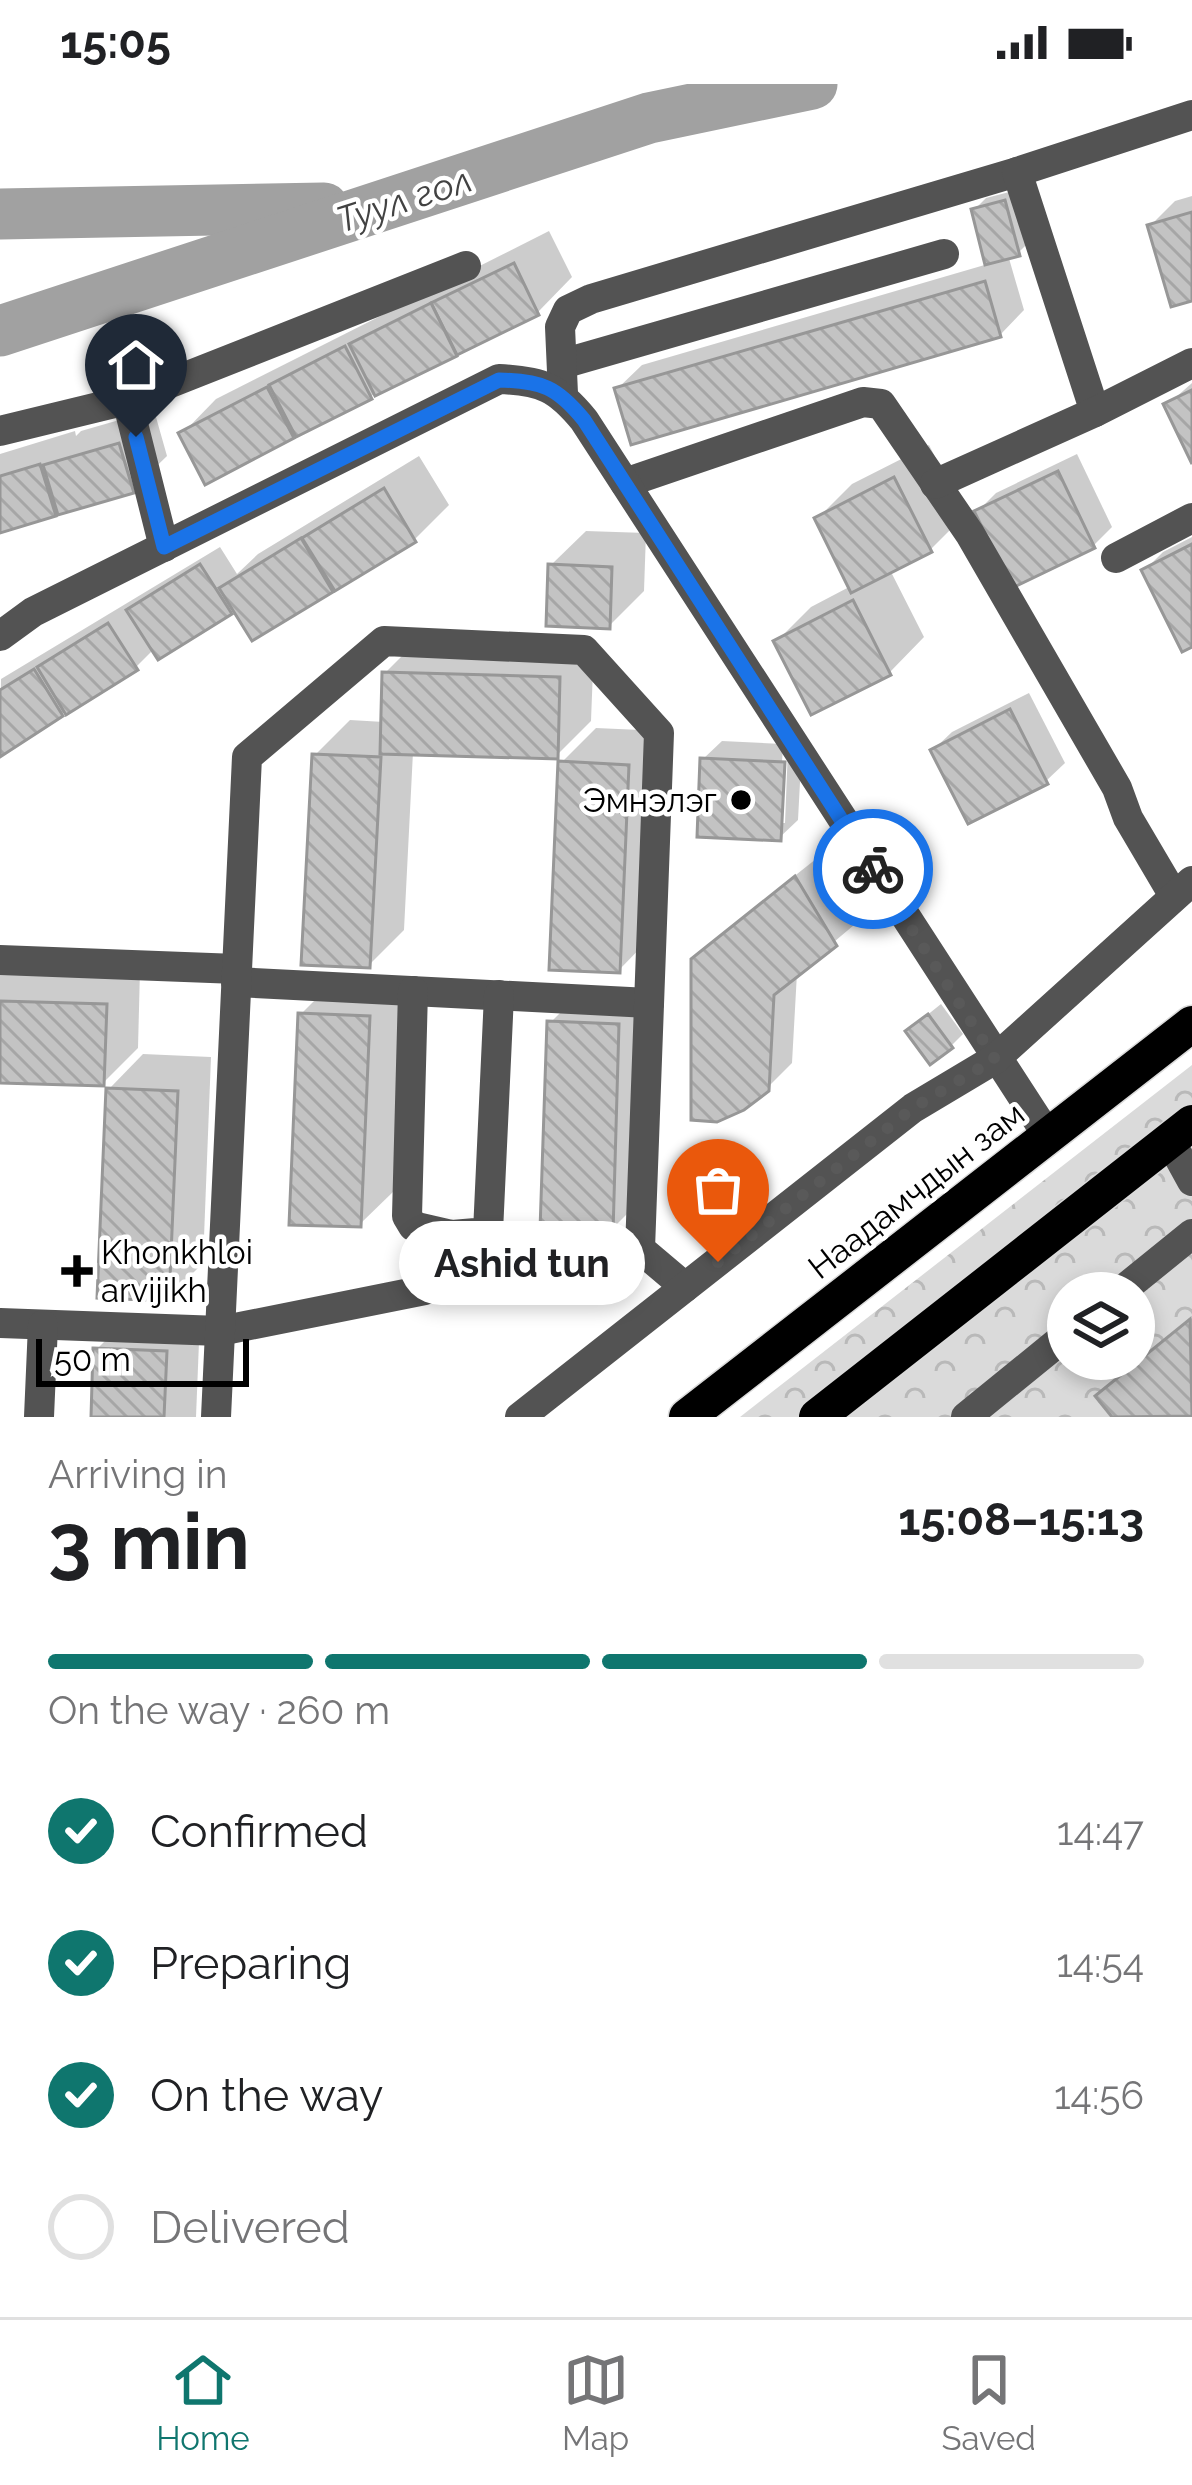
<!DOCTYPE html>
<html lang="en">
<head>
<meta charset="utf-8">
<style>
  :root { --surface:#fff; --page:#f2f2f2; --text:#202124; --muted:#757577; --line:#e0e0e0; --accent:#0f766e }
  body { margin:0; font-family:Raleway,sans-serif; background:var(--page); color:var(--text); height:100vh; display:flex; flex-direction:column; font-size:45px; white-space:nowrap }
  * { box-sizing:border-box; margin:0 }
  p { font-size:39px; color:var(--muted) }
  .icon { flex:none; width:66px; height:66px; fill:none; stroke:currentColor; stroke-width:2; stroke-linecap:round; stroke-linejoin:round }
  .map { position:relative; height:1333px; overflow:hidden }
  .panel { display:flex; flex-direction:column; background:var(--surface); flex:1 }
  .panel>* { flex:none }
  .controls { position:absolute; left:1047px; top:1188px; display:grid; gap:24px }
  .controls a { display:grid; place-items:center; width:108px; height:108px; border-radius:50%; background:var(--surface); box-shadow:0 6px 18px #0003; font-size:60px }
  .scale { position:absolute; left:36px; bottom:30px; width:213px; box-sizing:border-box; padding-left:12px; border:6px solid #000; border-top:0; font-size:33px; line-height:42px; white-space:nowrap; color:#000; -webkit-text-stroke:9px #fff; paint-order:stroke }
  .pin { position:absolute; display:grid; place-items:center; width:102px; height:102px; color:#fff; margin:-123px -51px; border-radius:50% 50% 50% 0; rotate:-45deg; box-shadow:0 0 12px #0007 }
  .pin .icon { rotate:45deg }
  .courier { position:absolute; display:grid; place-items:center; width:120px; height:120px; margin:-60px; border:9px solid #1a73e8; border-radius:50%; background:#fff; color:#222; box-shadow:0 3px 15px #0007 }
  .bubble { position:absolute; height:84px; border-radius:42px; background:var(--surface); box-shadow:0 6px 18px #0003; font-size:39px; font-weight:700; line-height:84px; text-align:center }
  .headline em { font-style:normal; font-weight:700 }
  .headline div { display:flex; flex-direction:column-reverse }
  .headline { display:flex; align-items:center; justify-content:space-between; height:204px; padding:0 48px }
  h1 { font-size:78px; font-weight:700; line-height:90px }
  .bar { display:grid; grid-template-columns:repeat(4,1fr); gap:18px 12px; align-content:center; height:144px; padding:0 48px }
  .bar i { height:15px; border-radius:9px; background:var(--line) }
  .bar .selected { background:var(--accent) }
  .bar p { grid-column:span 4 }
  ol { padding:0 48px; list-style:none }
  li { display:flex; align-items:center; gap:36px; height:132px }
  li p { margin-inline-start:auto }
  li .icon { padding:12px; border-radius:50%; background:var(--accent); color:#fff; stroke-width:4 }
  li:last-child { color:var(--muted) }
  li i { width:66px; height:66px; border:6px solid var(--line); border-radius:50% }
  .status { display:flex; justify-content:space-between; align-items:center; height:84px; padding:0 60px; background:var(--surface); direction:ltr }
  .status svg { height:33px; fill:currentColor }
  .tab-bar { display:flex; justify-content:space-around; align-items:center; height:168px; border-top:3px solid var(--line); background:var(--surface); font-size:33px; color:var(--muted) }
  .tab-bar a { display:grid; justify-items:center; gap:6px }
  .tab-bar .selected { color:var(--accent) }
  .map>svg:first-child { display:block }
  .park { fill:url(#park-crowns); fill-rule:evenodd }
  .shadow { fill:#0003; fill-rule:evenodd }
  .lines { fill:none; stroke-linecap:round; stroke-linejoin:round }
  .river { stroke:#a1a1a1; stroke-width:51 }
  .building { fill:url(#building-back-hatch); stroke:#979797; stroke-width:3 }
  .highway-casing { stroke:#dbdbdb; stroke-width:39 }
  .minor { stroke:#535353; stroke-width:30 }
  .highway { stroke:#000; stroke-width:36 }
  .done { stroke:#595959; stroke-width:12; stroke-dasharray:0 21.6 }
  .route { stroke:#1a73e8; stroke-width:15 }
  .poi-dot { fill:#000; stroke:#fff; stroke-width:4.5 }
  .labels { text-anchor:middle; stroke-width:9; stroke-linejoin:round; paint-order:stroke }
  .poi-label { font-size:33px; fill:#000; stroke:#fff; text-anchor:end }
  .street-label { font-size:33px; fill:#000; stroke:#fff }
  .water-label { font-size:36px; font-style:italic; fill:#424242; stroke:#fff }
</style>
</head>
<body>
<div class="status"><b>15:05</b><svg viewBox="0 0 49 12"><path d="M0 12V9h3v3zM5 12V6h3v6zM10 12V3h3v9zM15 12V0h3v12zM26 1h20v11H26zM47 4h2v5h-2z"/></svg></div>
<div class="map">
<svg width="1192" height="1333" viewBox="0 0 1192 1333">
  <defs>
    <pattern id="park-crowns" width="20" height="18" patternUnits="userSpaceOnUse" patternTransform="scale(3)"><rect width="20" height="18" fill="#dadada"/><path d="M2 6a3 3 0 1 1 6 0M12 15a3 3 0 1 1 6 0" fill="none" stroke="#b9b9b9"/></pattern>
    <pattern id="building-back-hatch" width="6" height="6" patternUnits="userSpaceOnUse" patternTransform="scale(3)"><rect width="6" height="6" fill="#c3c3c3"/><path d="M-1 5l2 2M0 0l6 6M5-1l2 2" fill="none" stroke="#a6a6a6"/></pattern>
  </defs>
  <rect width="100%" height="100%" fill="#fff"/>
  <path class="park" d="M 1192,981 L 1192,1333 L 740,1333 ZM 1068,1209 L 1134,1209 L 1134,1275 L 1068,1275 Z"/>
  <g class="shadow">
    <path d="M 1017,106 L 1030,157 L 1018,169 L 1008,171 L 1024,226 L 1000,251 L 617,305 L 642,281 L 988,180 L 974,126 L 986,114 Z"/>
    <path d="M 1192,112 L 1192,214 L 1151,141 L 1175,117 Z"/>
    <path d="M 549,147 L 572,193 L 538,228 L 292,352 L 182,350 L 216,315 Z"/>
    <path d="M 1192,299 L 1192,373 L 1167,321 Z"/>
    <path d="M 154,326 L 167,372 L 132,406 L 59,425 L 54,430 L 0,446 L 0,370 L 75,347 L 76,352 L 81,347 Z"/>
    <path d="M 929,361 L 965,431 L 930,466 L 890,486 L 924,553 L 890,588 L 812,627 L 777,557 L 811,523 L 851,502 L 817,435 L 852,400 Z"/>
    <path d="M 1077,370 L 1112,443 L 1093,462 L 978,427 L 996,409 Z"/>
    <path d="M 419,372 L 449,421 L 414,456 L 253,553 L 234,523 L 158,572 L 154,565 L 136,583 L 0,669 L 1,595 L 220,463 L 237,490 L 258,470 Z"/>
    <path d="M 586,447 L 646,449 L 644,507 L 609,542 L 551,481 Z"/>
    <path d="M 1192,453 L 1192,559 L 1145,486 L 1163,468 Z"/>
    <path d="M 420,554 L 594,560 L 591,637 L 556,672 L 413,668 L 404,846 L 369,881 L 315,671 L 350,636 L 384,638 L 385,589 Z"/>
    <path d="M 1029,609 L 1065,679 L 1046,697 L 933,666 L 952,648 Z"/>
    <path d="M 596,644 L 663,647 L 653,851 L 619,886 L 561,679 Z"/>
    <path d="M 722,657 L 802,661 L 798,736 L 779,754 L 703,675 ZM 783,663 L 788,663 L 785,739 L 778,739 Z"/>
    <path d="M 821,771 L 860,836 L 797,889 L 792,979 L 767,1004 L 694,876 L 720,851 Z"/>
    <path d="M 0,882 L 140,886 L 138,964 L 103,999 L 0,996 Z"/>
    <path d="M 336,895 L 403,898 L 395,1106 L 360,1140 L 301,930 Z"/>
    <path d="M 585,904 L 653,906 L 646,1111 L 611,1146 L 550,939 Z"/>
    <path d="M 941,920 L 963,950 L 951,962 L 921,936 Z"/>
    <path d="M 143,970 L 211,973 L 203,1179 L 168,1214 L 109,1005 Z"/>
    <path d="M 131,1231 L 200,1233 L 196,1333 L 94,1333 L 96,1266 Z"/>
    <path d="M 1192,1234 L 1192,1328 L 1186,1333 L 1116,1333 L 1099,1312 Z"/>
  </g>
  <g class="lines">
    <g class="river">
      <path d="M 0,130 L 324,124"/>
      <path d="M 0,247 L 649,34 L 812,0"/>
    </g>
  </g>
  <g class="building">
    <path d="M 1005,116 L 1020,172 L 985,181 L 971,125 Z"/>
    <path d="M 1192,128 L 1192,217 L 1171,223 L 1147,141 Z"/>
    <path d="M 514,179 L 539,231 L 457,271 L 431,219 Z"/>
    <path d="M 985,197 L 1001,253 L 631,361 L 614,304 Z"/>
    <path d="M 431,219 L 457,272 L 375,312 L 349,260 Z"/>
    <path d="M 345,262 L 372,315 L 296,353 L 269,301 Z"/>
    <path d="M 267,303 L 294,354 L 205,401 L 178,349 Z"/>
    <path d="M 1192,306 L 1192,380 L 1163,320 Z"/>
    <path d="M 119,359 L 134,409 L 58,431 L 43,381 Z"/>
    <path d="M 40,380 L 56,432 L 0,449 L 0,392 Z"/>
    <path d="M 1058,387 L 1095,464 L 1012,504 L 974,427 Z"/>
    <path d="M 894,393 L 932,468 L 851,509 L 814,434 Z"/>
    <path d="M 384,404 L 416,458 L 335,507 L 302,454 Z"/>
    <path d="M 301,454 L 333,508 L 252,557 L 219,504 Z"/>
    <path d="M 1192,460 L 1192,563 L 1182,568 L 1141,486 Z"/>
    <path d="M 200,480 L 232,530 L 158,576 L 126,526 Z"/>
    <path d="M 548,480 L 612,483 L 610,545 L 546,542 Z"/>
    <path d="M 853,516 L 891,591 L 811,631 L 773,557 Z"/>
    <path d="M 108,539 L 138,586 L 66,631 L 37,583 Z"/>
    <path d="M 34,585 L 63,632 L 0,673 L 0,606 Z"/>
    <path d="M 382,588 L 560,593 L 558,675 L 380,670 Z"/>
    <path d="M 1010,625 L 1048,700 L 968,740 L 930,666 Z"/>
    <path d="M 312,670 L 381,673 L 370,884 L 301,881 Z"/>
    <path d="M 700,674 L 785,678 L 781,757 L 697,753 Z"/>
    <path d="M 558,677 L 629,681 L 620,889 L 549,886 Z"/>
    <path d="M 795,792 L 837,862 L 774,911 L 769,1007 L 744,1026 L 717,1038 L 691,1036 L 691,875 Z"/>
    <path d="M 0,917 L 107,920 L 104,1002 L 0,999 Z"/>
    <path d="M 298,929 L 370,932 L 361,1143 L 289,1141 Z"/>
    <path d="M 928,930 L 953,964 L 930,981 L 905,947 Z"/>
    <path d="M 547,937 L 619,940 L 613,1149 L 540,1146 Z"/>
    <path d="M 106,1004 L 178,1007 L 169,1217 L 97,1214 Z"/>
    <path d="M 1190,1235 L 1192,1332 L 1112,1333 L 1095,1312 Z"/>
    <path d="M 93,1264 L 167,1267 L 164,1333 L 91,1333 Z"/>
  </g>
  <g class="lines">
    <defs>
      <g id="highway">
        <path d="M 687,1333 L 1192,940"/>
        <path d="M 817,1333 L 1192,1039"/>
      </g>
    </defs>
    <use href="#highway" class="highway-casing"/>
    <g class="minor">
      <path d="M 562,280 L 944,170"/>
      <path d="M 563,310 L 560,243 L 568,226 L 591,215 L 1017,88"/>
      <path d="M 127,316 L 466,182"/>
      <path d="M 1095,328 L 1017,88 L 1192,31"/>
      <path d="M 0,347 L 127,316 L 164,463"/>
      <path d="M 625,399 L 863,318 L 881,320 L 970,450 L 1117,704 L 1128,734 L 1174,812"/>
      <path d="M 935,400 L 1095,328 L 1192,279"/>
      <path d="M 1116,474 L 1192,434"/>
      <path d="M 0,552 L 33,528 L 499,295 C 542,297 557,303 584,336 L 1048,1052"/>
      <path d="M 0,876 L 237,885"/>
      <path d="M 236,898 L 649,919"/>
      <path d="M 413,907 L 407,1132 L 413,1142 L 452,1151 L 488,1148 L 499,911"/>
      <path d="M 1170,1057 L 1192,1097"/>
      <path d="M 1119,1209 L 1192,1150"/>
      <path d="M 0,1239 L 220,1247 L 425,1206 L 442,1199 L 447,1189"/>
      <path d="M 39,1333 L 43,1241"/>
      <path d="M 216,1333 L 247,673 L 384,557 L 584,566 L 659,649 L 640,1165 L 685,1203"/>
      <path d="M 520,1333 L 913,1024 L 995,975 L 1192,797"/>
      <path d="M 966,1333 L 1068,1250"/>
    </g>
    <use href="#highway" class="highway"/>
  </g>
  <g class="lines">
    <path class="done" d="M 718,1178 L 913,1024 L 995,975 L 873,785"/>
    <path class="route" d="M 136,353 L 164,463 L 499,296 C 542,297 557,303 584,336 L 873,785"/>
  </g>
  <g class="poi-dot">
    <circle cx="741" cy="716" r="12"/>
    <path d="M71 1169h12v12h12v12h-12v12h-12v-12h-12v-12h12z"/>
  </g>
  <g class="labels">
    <g class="poi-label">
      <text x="717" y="728">Эмнэлэг</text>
      <text x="101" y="1180" text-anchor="start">Khonkhloi<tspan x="101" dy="38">arvijikh</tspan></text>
    </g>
    <g class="street-label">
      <text transform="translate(916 1106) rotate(-38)" y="12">Наадамчдын зам</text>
    </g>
    <g class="water-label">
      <text transform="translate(404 115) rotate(-18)" y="13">Туул гол</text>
    </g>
  </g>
</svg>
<div class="controls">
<a><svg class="icon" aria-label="layers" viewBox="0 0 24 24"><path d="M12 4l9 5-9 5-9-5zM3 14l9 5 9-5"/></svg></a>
</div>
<div class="scale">50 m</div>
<div class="pin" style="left:718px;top:1178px;background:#ea580c"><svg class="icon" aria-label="bag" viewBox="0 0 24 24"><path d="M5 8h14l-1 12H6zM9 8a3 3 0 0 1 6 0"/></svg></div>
<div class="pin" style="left:136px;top:353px;background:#1f2937"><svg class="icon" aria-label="home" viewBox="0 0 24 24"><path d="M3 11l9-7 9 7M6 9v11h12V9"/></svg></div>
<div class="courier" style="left:873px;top:785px"><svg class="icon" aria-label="bike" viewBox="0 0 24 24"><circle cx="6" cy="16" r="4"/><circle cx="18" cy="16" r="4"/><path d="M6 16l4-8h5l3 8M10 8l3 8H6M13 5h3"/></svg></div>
<div class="bubble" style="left:399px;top:1137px;width:246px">Ashid tun</div>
</div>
<section class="panel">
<div class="headline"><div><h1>3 min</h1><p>Arriving in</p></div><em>15:08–15:13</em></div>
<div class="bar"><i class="selected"></i><i class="selected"></i><i class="selected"></i><i></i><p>On the way · 260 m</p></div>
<ol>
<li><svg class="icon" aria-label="check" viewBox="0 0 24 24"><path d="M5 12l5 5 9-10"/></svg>Confirmed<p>14:47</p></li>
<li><svg class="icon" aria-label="check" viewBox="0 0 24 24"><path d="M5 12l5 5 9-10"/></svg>Preparing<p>14:54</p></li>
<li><svg class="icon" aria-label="check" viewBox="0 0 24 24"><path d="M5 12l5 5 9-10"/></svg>On the way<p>14:56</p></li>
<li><i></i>Delivered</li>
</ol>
</section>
<nav class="tab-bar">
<a class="selected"><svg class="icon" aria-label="home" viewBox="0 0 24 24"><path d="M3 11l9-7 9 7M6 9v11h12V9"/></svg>Home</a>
<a><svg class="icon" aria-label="map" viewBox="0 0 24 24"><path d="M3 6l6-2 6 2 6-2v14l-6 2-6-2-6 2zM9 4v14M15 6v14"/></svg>Map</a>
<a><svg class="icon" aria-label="saved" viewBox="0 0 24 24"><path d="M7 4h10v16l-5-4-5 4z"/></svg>Saved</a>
</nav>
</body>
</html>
